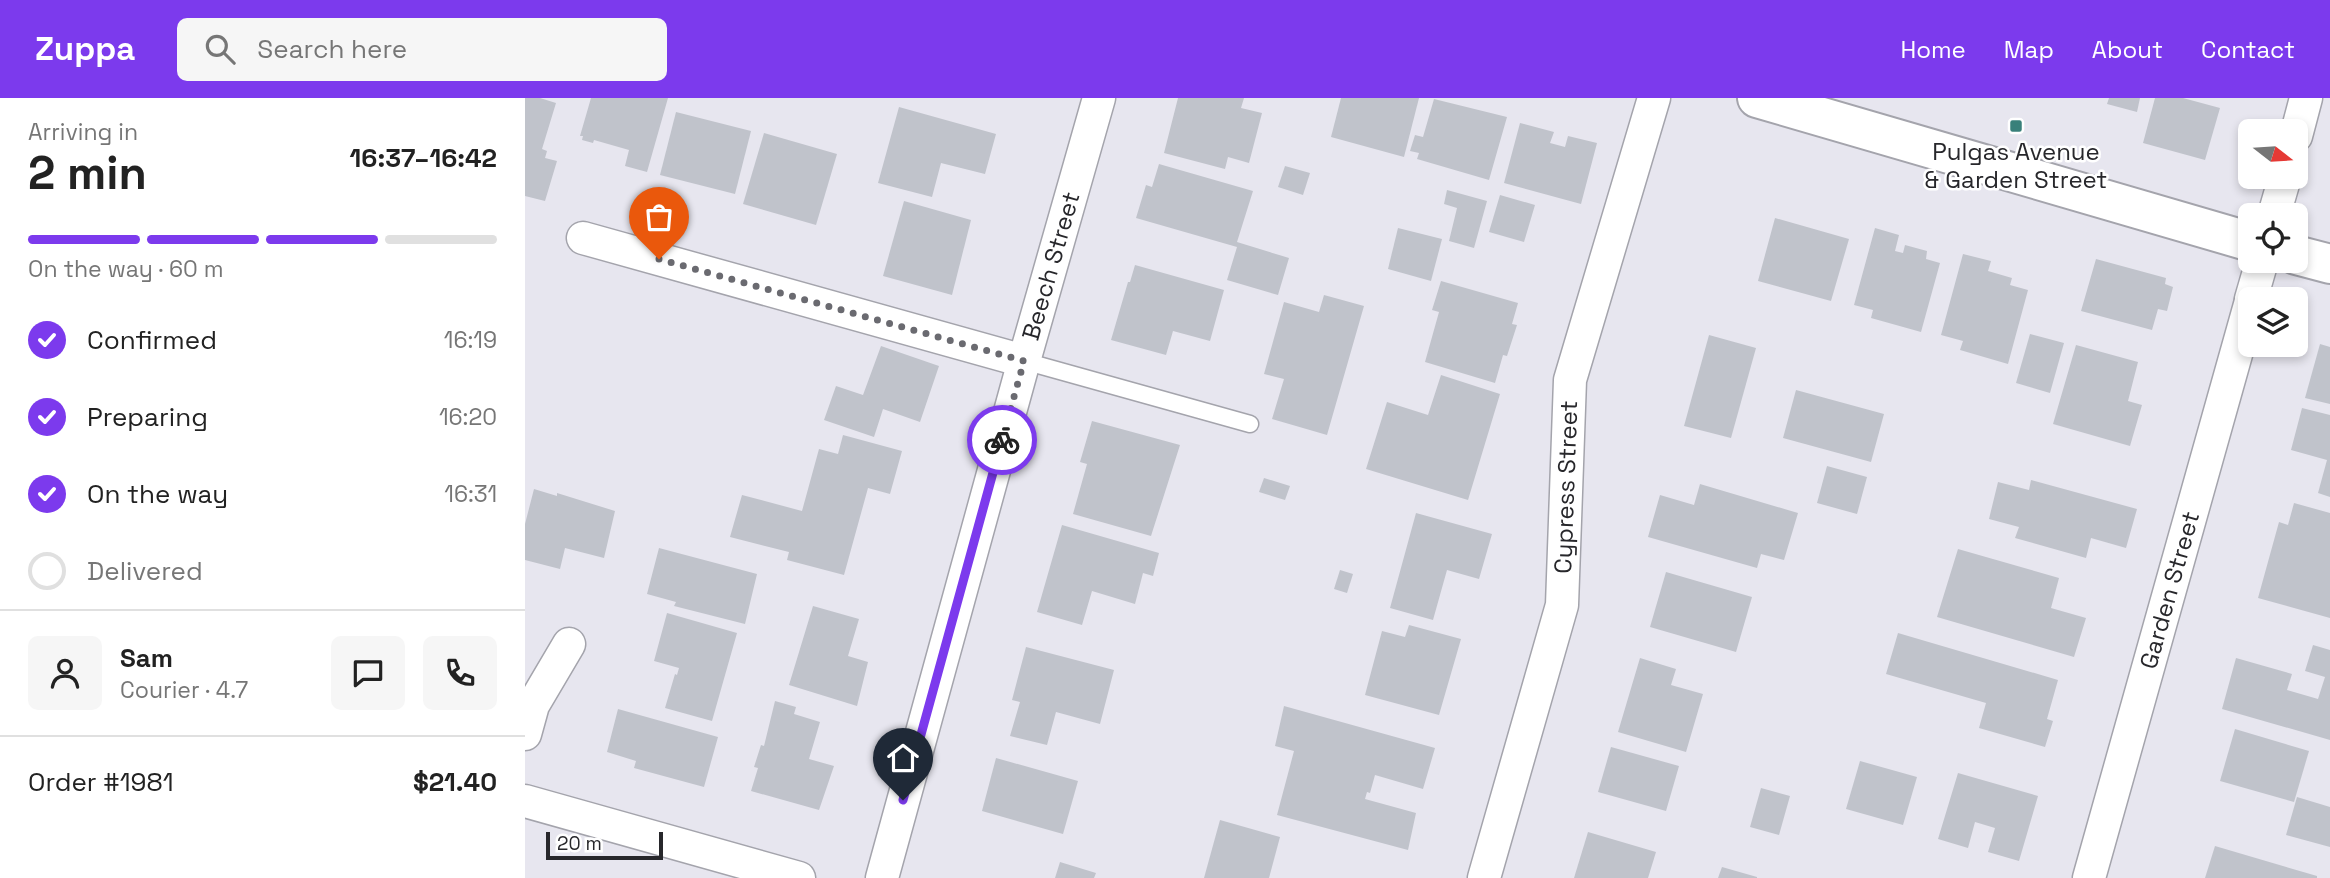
<!DOCTYPE html>
<html lang="en">
<head>
<meta charset="utf-8">
<style>
  :root { --surface:#fff; --page:#f6f6f6; --text:#222; --muted:#767676; --line:#e0e0e0; --accent:#7c3aed }
  body { margin:0; font-family:"Space Grotesk",sans-serif; background:var(--page); color:var(--text); height:100vh; display:flex; flex-direction:column; font-size:26px; white-space:nowrap }
  * { box-sizing:border-box; margin:0 }
  p { font-size:23px; color:var(--muted) }
  .icon { flex:none; width:38px; height:38px; fill:none; stroke:currentColor; stroke-width:2; stroke-linecap:round; stroke-linejoin:round }
  .map { position:relative; flex:1; overflow:hidden }
  .drawer { display:flex; flex-direction:column; background:var(--surface); width:525px }
  .drawer>* { flex:none }
  .needle { width:46px; rotate:107deg }
  .tools { position:absolute; left:1713px; top:21px; display:grid; gap:14px }
  .tools a { display:grid; place-items:center; width:70px; height:70px; border-radius:10px; background:var(--surface); box-shadow:0 4px 10px #0003; font-size:35px }
  .scale { position:absolute; left:21px; bottom:18px; width:117px; box-sizing:border-box; padding-left:7px; border:4px solid #27272b; border-top:0; font-size:19px; line-height:24px; white-space:nowrap; color:#27272b; -webkit-text-stroke:5px #fff; paint-order:stroke }
  .pin { position:absolute; display:grid; place-items:center; width:60px; height:60px; color:#fff; margin:-72px -30px; border-radius:50% 50% 50% 0; rotate:-45deg; box-shadow:0 0 7px #0007 }
  .pin .icon { rotate:45deg }
  .courier { position:absolute; display:grid; place-items:center; width:70px; height:70px; margin:-35px; border:5px solid #7c3aed; border-radius:50%; background:#fff; color:#222; box-shadow:0 2px 9px #0007 }
  .headline em { font-style:normal; font-weight:700 }
  .headline div { display:flex; flex-direction:column-reverse }
  .headline { display:flex; align-items:center; justify-content:space-between; height:119px; padding:0 28px }
  h1 { font-size:46px; font-weight:700; line-height:52px }
  .bar { display:grid; grid-template-columns:repeat(4,1fr); gap:10px 7px; align-content:center; height:84px; padding:0 28px }
  .bar i { height:9px; border-radius:5px; background:var(--line) }
  .bar .selected { background:var(--accent) }
  .bar p { grid-column:span 4 }
  .line { display:flex; align-items:center; gap:18px; padding:0 28px; border-top:2px solid var(--line) }
  .line div { flex:1 }
  .round { display:grid; place-items:center; flex:none; width:74px; height:74px; border-radius:10px; background:var(--page) }
  ol { padding:0 28px; list-style:none }
  li { display:flex; align-items:center; gap:21px; height:77px }
  li p { margin-inline-start:auto }
  li .icon { padding:7px; border-radius:50%; background:var(--accent); color:#fff; stroke-width:4 }
  li:last-child { color:var(--muted) }
  li i { width:38px; height:38px; border:4px solid var(--line); border-radius:50% }
  header { display:flex; align-items:center; gap:42px; box-sizing:border-box; height:98px; padding:0 35px; background:var(--accent); color:#fff }
  header strong { font-size:33px }
  nav { display:flex; gap:38px; margin-inline-start:auto; font-size:24px }
  .search { width:490px; height:63px; background:var(--page); display:flex; align-items:center; gap:18px; box-sizing:border-box; padding:0 24px; border-radius:10px; color:var(--muted); font-size:26px }
  main { display:flex; flex:1; min-height:0 }
  .map>svg:first-child { display:block }
  .building { fill:#c0c3cb }
  .lines { fill:none; stroke-linecap:round; stroke-linejoin:round }
  .lane-casing { stroke:#a4a4ac; stroke-width:19 }
  .street-casing { stroke:#a4a4ac; stroke-width:35 }
  .secondary-casing { stroke:#a4a4ac; stroke-width:42 }
  .lane { stroke:#fff; stroke-width:16 }
  .street { stroke:#fff; stroke-width:32 }
  .secondary { stroke:#fff; stroke-width:38 }
  .done { stroke:#6a6a70; stroke-width:7; stroke-dasharray:0 12.6 }
  .route { stroke:#7c3aed; stroke-width:9 }
  .poi-dot { fill:#39807a; stroke:#fff; stroke-width:2.5 }
  .labels { text-anchor:middle; stroke-width:5; stroke-linejoin:round; paint-order:stroke }
  .poi-label { font-size:24px; fill:#27272b; stroke:#fff }
  .street-label { font-size:24px; fill:#27272b; stroke:#fff }
</style>
</head>
<body>
<header>
<strong>Zuppa</strong>
<div class="search"><svg class="icon" aria-label="search" viewBox="0 0 24 24"><circle cx="10" cy="10" r="6"/><path d="M15 15l6 6"/></svg>Search here</div>
<nav><a>Home</a><a>Map</a><a>About</a><a>Contact</a></nav>
</header>
<main>
<section class="drawer">
<div class="headline"><div><h1>2 min</h1><p>Arriving in</p></div><em>16:37–16:42</em></div>
<div class="bar"><i class="selected"></i><i class="selected"></i><i class="selected"></i><i></i><p>On the way · 60 m</p></div>
<ol>
<li><svg class="icon" aria-label="check" viewBox="0 0 24 24"><path d="M5 12l5 5 9-10"/></svg>Confirmed<p>16:19</p></li>
<li><svg class="icon" aria-label="check" viewBox="0 0 24 24"><path d="M5 12l5 5 9-10"/></svg>Preparing<p>16:20</p></li>
<li><svg class="icon" aria-label="check" viewBox="0 0 24 24"><path d="M5 12l5 5 9-10"/></svg>On the way<p>16:31</p></li>
<li><i></i>Delivered</li>
</ol>
<div class="line" style="height:126px"><a class="round"><svg class="icon" aria-label="person" viewBox="0 0 24 24"><circle cx="12" cy="8" r="4"/><path d="M4 21q1-7 8-7t8 7"/></svg></a><div><b>Sam</b><p>Courier · 4.7</p></div><a class="round"><svg class="icon" aria-label="chat" viewBox="0 0 24 24"><path d="M4 5h16v11H9l-5 4z"/></svg></a><a class="round"><svg class="icon" aria-label="phone" viewBox="0 0 24 24"><path d="M5 4h4l2 5-3 2q2 4 5 5l2-3 5 2v4C11 20 4 13 5 4z"/></svg></a></div>
<div class="line" style="height:91px"><div>Order #1981</div><b>$21.40</b></div>
</section>
<div class="map">
<svg width="1805" height="780" viewBox="0 0 1805 780">
  <rect width="100%" height="100%" fill="#e7e6ef"/>
  <g class="building">
    <path d="M 0,0 L 15,0 L 31,5 L 17,51 L 22,53 L 20,60 L 32,63 L 20,103 L 0,98 Z"/>
    <path d="M 66,0 L 143,0 L 122,74 L 100,68 L 104,52 L 69,42 L 68,45 L 57,42 L 58,38 L 55,38 Z"/>
    <path d="M 653,0 L 719,0 L 716,10 L 737,15 L 724,65 L 703,59 L 700,71 L 639,55 Z"/>
    <path d="M 816,0 L 894,0 L 879,59 L 806,39 Z"/>
    <path d="M 1584,0 L 1615,0 L 1612,14 L 1582,6 Z"/>
    <path d="M 1630,0 L 1658,0 L 1695,10 L 1680,62 L 1618,45 Z"/>
    <path d="M 909,1 L 982,19 L 964,82 L 892,61 L 894,55 L 885,53 L 890,37 L 898,39 Z"/>
    <path d="M 374,9 L 471,36 L 460,76 L 416,65 L 407,99 L 353,85 Z"/>
    <path d="M 151,14 L 226,33 L 210,96 L 135,77 Z"/>
    <path d="M 995,25 L 1029,34 L 1025,45 L 1040,49 L 1043,38 L 1072,45 L 1056,106 L 979,85 Z"/>
    <path d="M 239,35 L 312,56 L 291,127 L 218,106 Z"/>
    <path d="M 634,66 L 728,93 L 712,144 L 764,160 L 753,197 L 702,182 L 712,149 L 611,120 L 621,87 L 627,89 Z"/>
    <path d="M 760,68 L 785,75 L 778,97 L 753,89 Z"/>
    <path d="M 922,92 L 962,103 L 949,150 L 924,143 L 932,110 L 919,106 Z"/>
    <path d="M 975,97 L 1010,107 L 999,144 L 964,134 Z"/>
    <path d="M 379,103 L 446,122 L 427,197 L 358,178 Z"/>
    <path d="M 1250,120 L 1324,141 L 1306,203 L 1233,183 Z"/>
    <path d="M 873,130 L 917,141 L 906,183 L 863,171 Z"/>
    <path d="M 1350,130 L 1374,137 L 1370,153 L 1378,155 L 1380,147 L 1402,153 L 1401,161 L 1415,165 L 1396,234 L 1346,220 L 1348,212 L 1329,207 Z"/>
    <path d="M 1438,156 L 1466,163 L 1463,173 L 1487,180 L 1485,187 L 1503,192 L 1483,266 L 1435,252 L 1438,243 L 1416,237 Z"/>
    <path d="M 1571,161 L 1641,180 L 1640,186 L 1648,189 L 1642,213 L 1633,211 L 1627,232 L 1556,213 Z"/>
    <path d="M 610,167 L 699,192 L 685,243 L 648,233 L 641,257 L 586,242 L 603,184 L 605,184 Z"/>
    <path d="M 916,183 L 993,205 L 987,226 L 992,227 L 982,258 L 978,257 L 970,285 L 900,264 L 914,214 L 907,212 Z"/>
    <path d="M 799,197 L 839,208 L 802,337 L 747,321 L 759,281 L 739,276 L 759,204 L 794,214 Z"/>
    <path d="M 1505,236 L 1539,245 L 1525,295 L 1491,285 Z"/>
    <path d="M 1184,237 L 1231,250 L 1206,340 L 1159,328 Z"/>
    <path d="M 1795,246 L 1805,249 L 1805,306 L 1780,300 Z"/>
    <path d="M 1551,247 L 1613,264 L 1603,303 L 1617,307 L 1605,348 L 1528,326 Z"/>
    <path d="M 356,248 L 414,268 L 395,324 L 358,311 L 349,339 L 299,322 L 311,288 L 338,297 Z"/>
    <path d="M 916,277 L 975,296 L 943,402 L 841,371 L 862,304 L 903,317 Z"/>
    <path d="M 1271,292 L 1359,316 L 1346,364 L 1258,340 Z"/>
    <path d="M 1777,310 L 1805,317 L 1805,399 L 1793,395 L 1802,362 L 1766,352 Z"/>
    <path d="M 567,323 L 655,347 L 626,438 L 548,416 L 562,366 L 555,364 Z"/>
    <path d="M 318,337 L 377,353 L 365,396 L 343,390 L 319,477 L 262,462 L 264,454 L 205,439 L 217,397 L 277,413 L 294,351 L 313,356 Z"/>
    <path d="M 1302,368 L 1342,379 L 1332,416 L 1292,405 Z"/>
    <path d="M 739,380 L 765,388 L 760,402 L 734,394 Z"/>
    <path d="M 1506,382 L 1612,411 L 1601,450 L 1566,440 L 1561,460 L 1490,440 L 1494,429 L 1464,421 L 1473,384 L 1504,392 Z"/>
    <path d="M 1175,386 L 1273,415 L 1259,462 L 1236,456 L 1232,470 L 1123,439 L 1135,397 L 1169,407 Z"/>
    <path d="M 9,391 L 32,398 L 32,395 L 90,413 L 79,460 L 40,450 L 35,471 L 0,462 L 0,426 Z"/>
    <path d="M 1769,405 L 1805,415 L 1805,520 L 1733,500 L 1754,424 L 1763,427 Z"/>
    <path d="M 891,415 L 967,436 L 954,481 L 922,472 L 908,522 L 865,510 Z"/>
    <path d="M 537,427 L 634,455 L 628,478 L 618,475 L 610,506 L 567,493 L 557,527 L 512,514 Z"/>
    <path d="M 134,450 L 232,476 L 220,526 L 149,508 L 151,504 L 122,496 Z"/>
    <path d="M 1433,451 L 1534,480 L 1526,510 L 1561,520 L 1549,559 L 1412,519 Z"/>
    <path d="M 815,472 L 828,476 L 822,495 L 809,491 Z"/>
    <path d="M 1141,474 L 1227,499 L 1211,554 L 1125,529 Z"/>
    <path d="M 288,508 L 334,521 L 323,558 L 343,564 L 332,608 L 264,587 Z"/>
    <path d="M 142,515 L 212,535 L 187,623 L 140,610 L 150,576 L 152,577 L 154,570 L 129,563 Z"/>
    <path d="M 884,527 L 936,541 L 914,617 L 840,597 L 857,533 L 880,539 Z"/>
    <path d="M 1373,535 L 1533,582 L 1522,621 L 1528,623 L 1520,649 L 1454,630 L 1461,605 L 1361,576 Z"/>
    <path d="M 1788,547 L 1805,552 L 1805,642 L 1697,611 L 1711,560 L 1767,576 L 1762,592 L 1793,601 L 1800,579 L 1780,573 Z"/>
    <path d="M 501,549 L 589,572 L 575,626 L 531,614 L 522,647 L 485,638 L 495,604 L 487,602 Z"/>
    <path d="M 1115,560 L 1151,571 L 1146,587 L 1178,596 L 1161,654 L 1093,634 Z"/>
    <path d="M 250,603 L 271,609 L 269,616 L 295,624 L 284,661 L 309,668 L 294,712 L 226,693 L 233,670 L 229,669 L 236,647 L 239,648 Z"/>
    <path d="M 759,608 L 910,650 L 898,691 L 850,677 L 845,695 L 842,694 L 840,701 L 891,715 L 883,752 L 752,717 L 769,653 L 750,648 Z"/>
    <path d="M 93,611 L 193,639 L 179,689 L 109,670 L 111,663 L 82,654 Z"/>
    <path d="M 1710,631 L 1784,653 L 1769,704 L 1695,683 Z"/>
    <path d="M 1086,649 L 1154,668 L 1141,713 L 1073,694 Z"/>
    <path d="M 471,660 L 553,683 L 538,736 L 457,713 Z"/>
    <path d="M 1335,663 L 1392,679 L 1378,727 L 1321,711 Z"/>
    <path d="M 1433,675 L 1513,698 L 1494,763 L 1463,754 L 1470,730 L 1450,724 L 1443,750 L 1413,741 Z"/>
    <path d="M 1236,690 L 1265,698 L 1254,737 L 1225,729 Z"/>
    <path d="M 1772,699 L 1805,709 L 1805,749 L 1761,737 Z"/>
    <path d="M 695,722 L 755,739 L 744,780 L 679,780 Z"/>
    <path d="M 1063,734 L 1131,754 L 1123,780 L 1049,780 Z"/>
    <path d="M 1690,748 L 1792,778 L 1792,780 L 1680,780 Z"/>
    <path d="M 535,764 L 571,775 L 569,780 L 530,780 Z"/>
    <path d="M 1197,769 L 1232,779 L 1232,780 L 1193,780 Z"/>
  </g>
  <g class="lines">
    <defs>
      <path id="lane" d="M 499,263 L 725,326"/>
      <g id="street">
        <path d="M 1771,38 L 1781,0"/>
        <path d="M 1749,117 L 1760,79"/>
        <path d="M 58,140 L 499,263"/>
        <path d="M 1726,201 L 1737,163"/>
        <path d="M 0,636 L 8,607 L 44,546"/>
        <path d="M 0,703 L 274,780"/>
        <path id="s1" d="M 357,780 L 499,263 L 574,0"/>
        <path id="s2" d="M 959,780 L 1037,507 L 1045,282 L 1129,0"/>
        <path id="s3" d="M 1564,780 L 1726,203"/>
      </g>
      <g id="secondary">
        <path d="M 1232,0 L 1726,144"/>
        <path d="M 1771,157 L 1805,166"/>
      </g>
    </defs>
    <use href="#lane" class="lane-casing"/>
    <use href="#street" class="street-casing"/>
    <use href="#secondary" class="secondary-casing"/>
    <use href="#lane" class="lane"/>
    <use href="#street" class="street"/>
    <use href="#secondary" class="secondary"/>
  </g>
  <g class="lines">
    <path class="done" d="M 134,161 L 499,263 L 477,342"/>
    <path class="route" d="M 378,702 L 477,342"/>
  </g>
  <rect class="poi-dot" x="1484" y="21" width="14" height="14" rx="3.5"/>
  <g class="labels">
    <g class="poi-label">
      <text x="1491" y="62">Pulgas Avenue<tspan x="1491" dy="28">&amp; Garden Street</tspan></text>
    </g>
    <g class="street-label">
      <text dy="8" stroke="none"><textPath href="#s1" startOffset="635">Beech Street</textPath></text>
      <text dy="8" stroke="none"><textPath href="#s2" startOffset="402">Cypress Street</textPath></text>
      <text dy="8" stroke="none"><textPath href="#s3" startOffset="299">Garden Street</textPath></text>
    </g>
  </g>
</svg>
<div class="tools">
<a><svg class="needle" viewBox="-14 -14 28 28"><path d="M0-13l5 13h-10z" fill="#e53935"/><path d="M0 13l5-13h-10z" fill="#767676"/></svg></a>
<a><svg class="icon" aria-label="locate" viewBox="0 0 24 24"><circle cx="12" cy="12" r="6"/><path d="M12 2v4M12 18v4M2 12h4M18 12h4"/></svg></a>
<a><svg class="icon" aria-label="layers" viewBox="0 0 24 24"><path d="M12 4l9 5-9 5-9-5zM3 14l9 5 9-5"/></svg></a>
</div>
<div class="scale">20 m</div>
<div class="pin" style="left:134px;top:161px;background:#ea580c"><svg class="icon" aria-label="bag" viewBox="0 0 24 24"><path d="M5 8h14l-1 12H6zM9 8a3 3 0 0 1 6 0"/></svg></div>
<div class="pin" style="left:378px;top:702px;background:#1f2937"><svg class="icon" aria-label="home" viewBox="0 0 24 24"><path d="M3 11l9-7 9 7M6 9v11h12V9"/></svg></div>
<div class="courier" style="left:477px;top:342px"><svg class="icon" aria-label="bike" viewBox="0 0 24 24"><circle cx="6" cy="16" r="4"/><circle cx="18" cy="16" r="4"/><path d="M6 16l4-8h5l3 8M10 8l3 8H6M13 5h3"/></svg></div>
</div>
</main>
</body>
</html>
